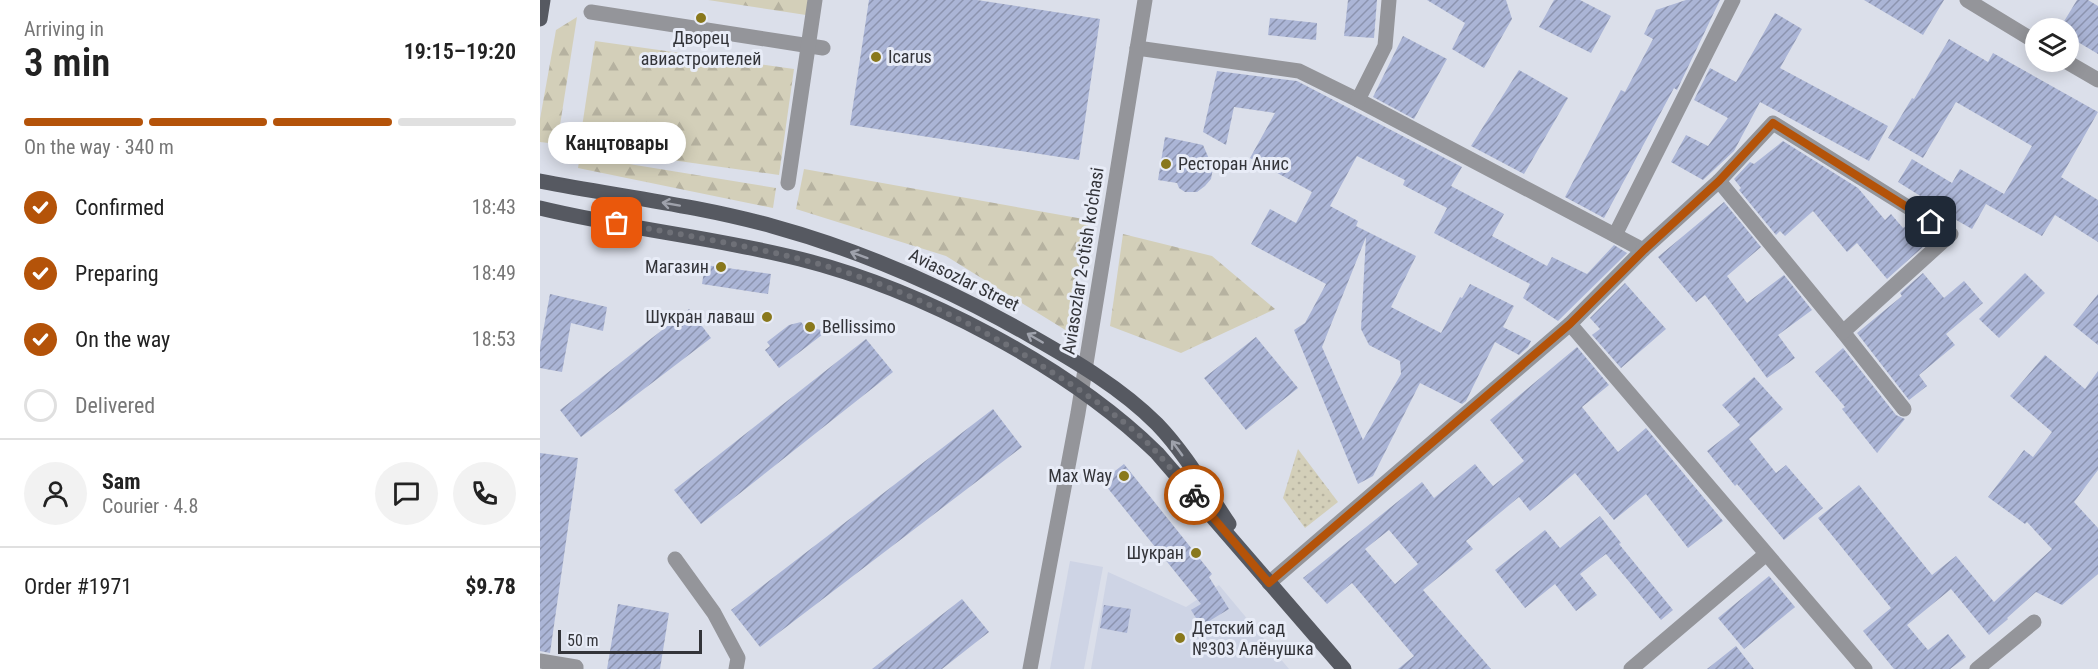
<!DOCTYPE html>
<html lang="en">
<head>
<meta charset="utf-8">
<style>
  :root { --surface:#fff; --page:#f2f2f2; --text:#222; --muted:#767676; --line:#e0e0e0; --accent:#b45309 }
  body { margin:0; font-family:"Roboto Condensed",sans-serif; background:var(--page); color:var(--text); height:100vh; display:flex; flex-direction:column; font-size:22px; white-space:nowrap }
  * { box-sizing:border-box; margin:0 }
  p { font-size:20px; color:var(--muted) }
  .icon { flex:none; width:33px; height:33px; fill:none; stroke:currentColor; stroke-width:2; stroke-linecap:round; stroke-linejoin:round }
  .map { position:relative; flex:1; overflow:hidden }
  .sheet { display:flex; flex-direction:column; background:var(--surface); width:540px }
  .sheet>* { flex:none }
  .fabs { position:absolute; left:1485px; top:18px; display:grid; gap:12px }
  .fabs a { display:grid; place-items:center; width:54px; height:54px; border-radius:50%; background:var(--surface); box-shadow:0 3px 15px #0003; font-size:30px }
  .scale { position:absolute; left:18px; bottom:15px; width:144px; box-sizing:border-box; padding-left:6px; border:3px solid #333439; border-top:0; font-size:16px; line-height:21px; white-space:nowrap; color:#333439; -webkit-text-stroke:4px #e8ecf7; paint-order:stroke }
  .pin { position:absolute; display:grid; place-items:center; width:51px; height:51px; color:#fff; margin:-26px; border-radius:12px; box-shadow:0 3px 9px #0006 }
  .courier { position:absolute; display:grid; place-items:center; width:60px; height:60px; margin:-30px; border:4px solid #b45309; border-radius:50%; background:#fff; color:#222; box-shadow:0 2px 8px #0007 }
  .bubble { position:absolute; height:42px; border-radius:21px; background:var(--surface); box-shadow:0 3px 15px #0003; font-size:20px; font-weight:600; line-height:42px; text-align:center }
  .summary em { font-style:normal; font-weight:600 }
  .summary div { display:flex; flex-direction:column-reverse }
  .summary { display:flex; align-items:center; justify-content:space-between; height:102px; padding:0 24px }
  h1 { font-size:39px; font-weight:600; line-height:45px }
  .bar { display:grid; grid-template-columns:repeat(4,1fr); gap:9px 6px; align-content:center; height:72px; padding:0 24px }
  .bar i { height:8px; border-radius:4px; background:var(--line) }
  .bar .current { background:var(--accent) }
  .bar p { grid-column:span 4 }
  .line { display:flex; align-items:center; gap:15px; padding:0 24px; border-top:2px solid var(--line) }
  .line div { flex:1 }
  .round { display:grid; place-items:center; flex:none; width:63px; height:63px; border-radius:32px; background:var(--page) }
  ol { padding:0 24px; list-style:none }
  li { display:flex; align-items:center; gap:18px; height:66px }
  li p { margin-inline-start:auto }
  li .icon { padding:6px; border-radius:50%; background:var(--accent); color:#fff; stroke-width:4 }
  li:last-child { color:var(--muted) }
  li i { width:33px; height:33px; border:3px solid var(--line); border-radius:50% }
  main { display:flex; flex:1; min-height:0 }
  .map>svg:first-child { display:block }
  .built { fill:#ced4e5 }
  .grass { fill:url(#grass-dots) }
  .forest { fill:url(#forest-firs) }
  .building { fill:url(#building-hatch); fill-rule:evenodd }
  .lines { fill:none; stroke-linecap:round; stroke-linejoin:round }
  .minor { stroke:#94959a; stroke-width:15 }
  .major { stroke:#565961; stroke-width:15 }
  .oneway { stroke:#9fa2ac }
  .done { stroke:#6e7077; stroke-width:6; stroke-dasharray:0 10.8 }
  .route { stroke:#b45309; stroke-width:8 }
  .poi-dot { fill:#89781c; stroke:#e8ecf7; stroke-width:2 }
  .labels { text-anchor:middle; stroke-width:6; stroke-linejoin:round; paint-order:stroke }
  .poi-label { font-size:18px; fill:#333439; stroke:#e8ecf7; text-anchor:start }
  .street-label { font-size:18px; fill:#333439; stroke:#e8ecf7 }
</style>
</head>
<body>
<main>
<section class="sheet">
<div class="summary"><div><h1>3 min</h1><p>Arriving in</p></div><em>19:15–19:20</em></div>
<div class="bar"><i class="current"></i><i class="current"></i><i class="current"></i><i></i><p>On the way · 340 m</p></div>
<ol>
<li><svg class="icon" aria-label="check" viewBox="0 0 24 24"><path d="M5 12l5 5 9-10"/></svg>Confirmed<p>18:43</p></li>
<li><svg class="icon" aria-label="check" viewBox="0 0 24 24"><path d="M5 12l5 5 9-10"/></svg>Preparing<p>18:49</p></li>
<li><svg class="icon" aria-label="check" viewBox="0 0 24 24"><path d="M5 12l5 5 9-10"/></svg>On the way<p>18:53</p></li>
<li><i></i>Delivered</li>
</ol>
<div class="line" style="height:108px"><a class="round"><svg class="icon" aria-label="person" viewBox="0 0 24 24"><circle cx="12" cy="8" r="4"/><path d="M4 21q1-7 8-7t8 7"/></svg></a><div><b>Sam</b><p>Courier · 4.8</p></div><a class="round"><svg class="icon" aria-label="chat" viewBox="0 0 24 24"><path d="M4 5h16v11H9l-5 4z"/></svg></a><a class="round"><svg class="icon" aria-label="phone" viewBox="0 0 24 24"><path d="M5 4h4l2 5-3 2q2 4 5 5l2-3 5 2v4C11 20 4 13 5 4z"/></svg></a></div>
<div class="line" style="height:78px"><div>Order #1971</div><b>$9.78</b></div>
</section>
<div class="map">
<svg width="1558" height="669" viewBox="0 0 1558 669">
  <defs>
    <pattern id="grass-dots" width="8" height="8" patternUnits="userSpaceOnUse" patternTransform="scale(1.5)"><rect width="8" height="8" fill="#d3cfb9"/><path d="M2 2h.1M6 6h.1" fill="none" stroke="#b6b2a0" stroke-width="1.8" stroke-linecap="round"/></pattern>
    <pattern id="forest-firs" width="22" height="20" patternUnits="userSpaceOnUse" patternTransform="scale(1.5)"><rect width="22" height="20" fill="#d3cfb9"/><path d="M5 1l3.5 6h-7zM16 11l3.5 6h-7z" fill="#b6b2a0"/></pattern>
    <pattern id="building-hatch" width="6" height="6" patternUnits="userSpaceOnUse" patternTransform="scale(1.5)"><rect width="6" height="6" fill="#abb5d6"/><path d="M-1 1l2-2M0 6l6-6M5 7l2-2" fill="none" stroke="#8c94af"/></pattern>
  </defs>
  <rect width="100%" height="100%" fill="#dbdfea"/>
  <g class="built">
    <path d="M 530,561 L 563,567 L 544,669 L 510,669 Z"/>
    <path d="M 568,572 L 646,607 L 679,585 L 749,669 L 551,669 Z"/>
  </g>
  <path class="grass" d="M 758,449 L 798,502 L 765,528 L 743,498 Z"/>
  <g class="forest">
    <path d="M 168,0 L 268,0 L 266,15 Z"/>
    <path d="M 37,17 L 17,144 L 0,142 L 0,119 L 16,30 Z"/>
    <path d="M 55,41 L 254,69 L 239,175 L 39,147 Z"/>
    <path d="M 40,156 L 236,188 L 233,208 L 38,168 Z"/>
    <path d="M 264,169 L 549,220 L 527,331 L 406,256 L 256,209 Z"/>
    <path d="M 583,234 L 672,256 L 735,309 L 641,353 L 570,326 Z"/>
  </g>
  <g class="building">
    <path d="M 329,0 L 437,0 L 560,19 L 539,160 L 310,125 Z"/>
    <path d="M 808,0 L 837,0 L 834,38 L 804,36 Z"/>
    <path d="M 887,0 L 966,0 L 972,19 L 944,68 L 912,49 L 925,23 Z"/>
    <path d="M 1014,0 L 1040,0 L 1071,16 L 1051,53 L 999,27 Z"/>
    <path d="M 1146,0 L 1180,0 L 1137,90 L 1134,88 L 1064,218 L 1025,197 L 1081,90 L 1085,92 L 1113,39 L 1104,34 L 1116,10 Z"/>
    <path d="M 1324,0 L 1404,0 L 1383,35 Z"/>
    <path d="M 1537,0 L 1548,0 L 1558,6 L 1558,54 L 1528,36 L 1528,28 L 1520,28 Z"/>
    <path d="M 1235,13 L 1262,29 L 1240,68 L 1348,126 L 1329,161 L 1220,102 L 1194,151 L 1163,180 L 1131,162 L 1146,135 L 1168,146 L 1188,118 L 1154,100 L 1170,68 L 1196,82 Z"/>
    <path d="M 730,18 L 777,23 L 776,40 L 728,35 Z"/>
    <path d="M 863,36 L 907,59 L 874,119 L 833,97 Z"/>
    <path d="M 1409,39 L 1448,62 L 1453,53 L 1558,112 L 1521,177 L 1558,200 L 1558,242 L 1515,215 L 1502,236 L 1446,204 L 1432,229 L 1397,209 L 1398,207 L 1358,182 L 1372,159 L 1412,183 L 1420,169 L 1464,194 L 1492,146 L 1416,102 L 1383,158 L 1348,138 L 1372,98 L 1374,99 Z"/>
    <path d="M 979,70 L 1028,98 L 984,174 L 931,146 Z"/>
    <path d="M 677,71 L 757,81 L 922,167 L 911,186 L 964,214 L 952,236 L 1007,266 L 1012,257 L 1047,274 L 1074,245 L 1087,253 L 1018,321 L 983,298 L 990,284 L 894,233 L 907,208 L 863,185 L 865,180 L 817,156 L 790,206 L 818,221 L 816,226 L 876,256 L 851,307 L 901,333 L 920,297 L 922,298 L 930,284 L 974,306 L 963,327 L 991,341 L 988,347 L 979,355 L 955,342 L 926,401 L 922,404 L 880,383 L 833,476 L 818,484 L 754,330 L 765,323 L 786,284 L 711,244 L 730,209 L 756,223 L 772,192 L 710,158 L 735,113 L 694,107 L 686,145 L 663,132 ZM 826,237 L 821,329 L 829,345 L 860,361 L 861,374 L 823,440 L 782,347 Z"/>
    <path d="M 625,137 L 663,145 L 673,168 L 671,179 L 665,186 L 657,192 L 645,192 L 639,188 L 637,183 L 618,180 Z"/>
    <path d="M 1243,141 L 1318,188 L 1345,220 L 1351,214 L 1363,228 L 1368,224 L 1385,245 L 1347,279 L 1317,243 L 1307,252 L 1273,211 L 1245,236 L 1240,231 L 1236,235 L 1199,190 L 1201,188 L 1194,179 L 1210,162 L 1214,164 Z"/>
    <path d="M 1184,202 L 1221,247 L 1187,276 L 1207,303 L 1244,275 L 1272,310 L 1238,335 L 1255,358 L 1227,378 L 1165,295 L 1156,302 L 1118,257 Z"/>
    <path d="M 165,265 L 231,274 L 228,294 L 162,284 Z"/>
    <path d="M 1383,273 L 1404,298 L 1424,281 L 1443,303 L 1406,334 L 1415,345 L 1379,375 L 1387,386 L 1369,400 L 1317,333 L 1362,296 L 1360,293 Z"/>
    <path d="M 1485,273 L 1505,293 L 1459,338 L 1439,319 Z"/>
    <path d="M 1085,283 L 1126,329 L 1081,368 L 1052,335 L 1060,329 L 1050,318 Z"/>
    <path d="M 10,294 L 67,307 L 63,331 L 31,323 L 22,372 L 0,368 L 0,348 Z"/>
    <path d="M 1558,294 L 1558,345 L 1533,325 Z"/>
    <path d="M 149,309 L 171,338 L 41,437 L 20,410 Z"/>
    <path d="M 261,322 L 265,327 L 287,331 L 239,368 L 225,350 L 230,346 L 227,342 L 249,325 Z"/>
    <path d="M 716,337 L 758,388 L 706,430 L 664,378 Z"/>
    <path d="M 326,339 L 353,372 L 161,524 L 134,490 Z"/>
    <path d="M 1037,347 L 1069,385 L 1042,407 L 1078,452 L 1106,428 L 1183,521 L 1148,548 L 1106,494 L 1074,520 L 1035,473 L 990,511 L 979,497 L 926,541 L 933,549 L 883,590 L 951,669 L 858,669 L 874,656 L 812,583 L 787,604 L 763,578 L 882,482 L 894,498 L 935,464 L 953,486 L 984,461 L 950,420 ZM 849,530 L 878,564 L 855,584 L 825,549 Z"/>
    <path d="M 1303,348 L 1356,415 L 1365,419 L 1337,453 L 1302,409 L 1305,407 L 1275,372 Z"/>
    <path d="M 1505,355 L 1545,389 L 1558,371 L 1558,470 L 1534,502 L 1558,528 L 1558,574 L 1522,605 L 1496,592 L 1467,618 L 1468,619 L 1449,635 L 1411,589 L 1367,625 L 1388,650 L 1408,634 L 1426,657 L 1410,669 L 1354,669 L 1323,631 L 1351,608 L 1278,518 L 1319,485 L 1392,575 L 1416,556 L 1454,602 L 1512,549 L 1487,522 L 1485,524 L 1448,497 L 1484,450 L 1493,457 L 1512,432 L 1470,396 Z"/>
    <path d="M 1214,377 L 1243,409 L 1209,439 L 1236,473 L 1246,465 L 1283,508 L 1244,540 L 1197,484 L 1195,486 L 1167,451 L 1200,425 L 1182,405 Z"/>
    <path d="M 453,409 L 482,447 L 220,647 L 191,610 Z"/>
    <path d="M 0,453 L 38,458 L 10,653 L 0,651 Z"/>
    <path d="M 584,464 L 672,574 L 669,577 L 689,609 L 661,626 L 651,610 L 661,604 L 562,481 Z"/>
    <path d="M 1060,516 L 1081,543 L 1079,544 L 1133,610 L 1121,620 L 1066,554 L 1040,574 L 1057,595 L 1036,611 L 1015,584 L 985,608 L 955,570 L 1005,530 L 1020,548 Z"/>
    <path d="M 1229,576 L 1255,607 L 1204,649 L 1178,618 Z"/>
    <path d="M 422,599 L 449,632 L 402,669 L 332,669 Z"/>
    <path d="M 78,604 L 129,613 L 120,669 L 67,669 Z"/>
    <path d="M 564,605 L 591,609 L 587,633 L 560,628 Z"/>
    <path d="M 1196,646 L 1214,669 L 1167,669 Z"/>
  </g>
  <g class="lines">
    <g class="minor">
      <path d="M 1427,0 L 1496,42"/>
      <path d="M 51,12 L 283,48"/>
      <path d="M 597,48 L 759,71 L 818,100 L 1103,250 L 1030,324 L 729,583"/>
      <path d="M 1527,62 L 1558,80"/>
      <path d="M 818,100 L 845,46 L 849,0"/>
      <path d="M 1179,181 L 1303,332 L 1364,409"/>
      <path d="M 248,183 L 275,0"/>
      <path d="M 1075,235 L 1193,0"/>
      <path d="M 1103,250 L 1179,181 L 1233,123 L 1411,234 L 1303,332"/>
      <path d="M 1030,324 L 1325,669"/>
      <path d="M 135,559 L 174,613 L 198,658 L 196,669"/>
      <path d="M 0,661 L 36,667 L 36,669"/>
      <path d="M 490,669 L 538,413 L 605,0"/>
      <path d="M 1091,669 L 1225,555"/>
      <path d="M 1437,669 L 1494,622"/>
    </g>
    <g class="major">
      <path d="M 0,19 L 3,0"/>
      <path d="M 0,181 C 77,196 156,205 232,226 C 323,251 409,289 491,336 C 535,361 581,388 617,424 C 645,453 666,490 689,524"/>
      <path d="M 0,208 C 86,229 174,237 260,259 C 380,289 528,366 617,453 L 804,669"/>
    </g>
  </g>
  <defs><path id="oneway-shaft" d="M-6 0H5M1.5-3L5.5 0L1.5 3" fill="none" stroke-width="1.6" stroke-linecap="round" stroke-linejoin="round" transform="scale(1.5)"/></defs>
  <g class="oneway">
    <use href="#oneway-shaft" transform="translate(131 204) rotate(-170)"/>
    <use href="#oneway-shaft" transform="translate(319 255) rotate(-160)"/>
    <use href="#oneway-shaft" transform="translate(495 338) rotate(-150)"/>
    <use href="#oneway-shaft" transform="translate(637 448) rotate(-126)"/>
  </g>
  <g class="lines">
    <path class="done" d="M 77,223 C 138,234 200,244 260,259 C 352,282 439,325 518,376 C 546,394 574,413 599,435 C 619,453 636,475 654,495"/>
    <path class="route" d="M 654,495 L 729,583 L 1030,324 L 1104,250 L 1179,181 L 1233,123 L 1391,222"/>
  </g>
  <g class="poi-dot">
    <circle cx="161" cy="18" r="6"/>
    <circle cx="336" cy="57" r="6"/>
    <circle cx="626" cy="164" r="6"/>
    <circle cx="181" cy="267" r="6"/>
    <circle cx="227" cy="317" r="6"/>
    <circle cx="270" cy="327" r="6"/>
    <circle cx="584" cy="476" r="6"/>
    <circle cx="656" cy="553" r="6"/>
    <circle cx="640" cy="638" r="6"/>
  </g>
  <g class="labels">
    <g class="poi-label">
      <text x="161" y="44" text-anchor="middle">Дворец<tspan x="161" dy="21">авиастроителей</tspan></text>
      <text x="348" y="63">Icarus</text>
      <text x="638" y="170">Ресторан Анис</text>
      <text x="169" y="273" text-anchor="end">Магазин</text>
      <text x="215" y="323" text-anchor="end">Шукран лаваш</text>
      <text x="282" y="333">Bellissimo</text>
      <text x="572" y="482" text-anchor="end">Max Way</text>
      <text x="644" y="559" text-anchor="end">Шукран</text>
      <text x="652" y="634">Детский сад<tspan x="652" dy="21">№303 Алёнушка</tspan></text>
    </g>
    <g class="street-label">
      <text transform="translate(543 261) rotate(-81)" y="6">Aviasozlar 2-o'tish ko'chasi</text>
      <text transform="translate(424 280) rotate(26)" y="6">Aviasozlar Street</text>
    </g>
  </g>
</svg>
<div class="fabs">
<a><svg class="icon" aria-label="layers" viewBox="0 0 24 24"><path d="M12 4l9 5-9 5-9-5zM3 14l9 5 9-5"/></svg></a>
</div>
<div class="scale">50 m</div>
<div class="pin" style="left:77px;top:223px;background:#ea580c"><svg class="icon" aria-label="bag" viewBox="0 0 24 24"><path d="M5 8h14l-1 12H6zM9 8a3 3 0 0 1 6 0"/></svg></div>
<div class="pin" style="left:1391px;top:222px;background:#1f2937"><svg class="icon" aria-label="home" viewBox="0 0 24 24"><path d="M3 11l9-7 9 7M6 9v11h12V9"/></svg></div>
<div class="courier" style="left:654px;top:495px"><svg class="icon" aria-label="bike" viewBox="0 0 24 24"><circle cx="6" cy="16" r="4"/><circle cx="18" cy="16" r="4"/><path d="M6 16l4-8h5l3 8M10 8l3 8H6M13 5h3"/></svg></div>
<div class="bubble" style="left:8px;top:122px;width:138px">Канцтовары</div>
</div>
</main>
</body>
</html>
